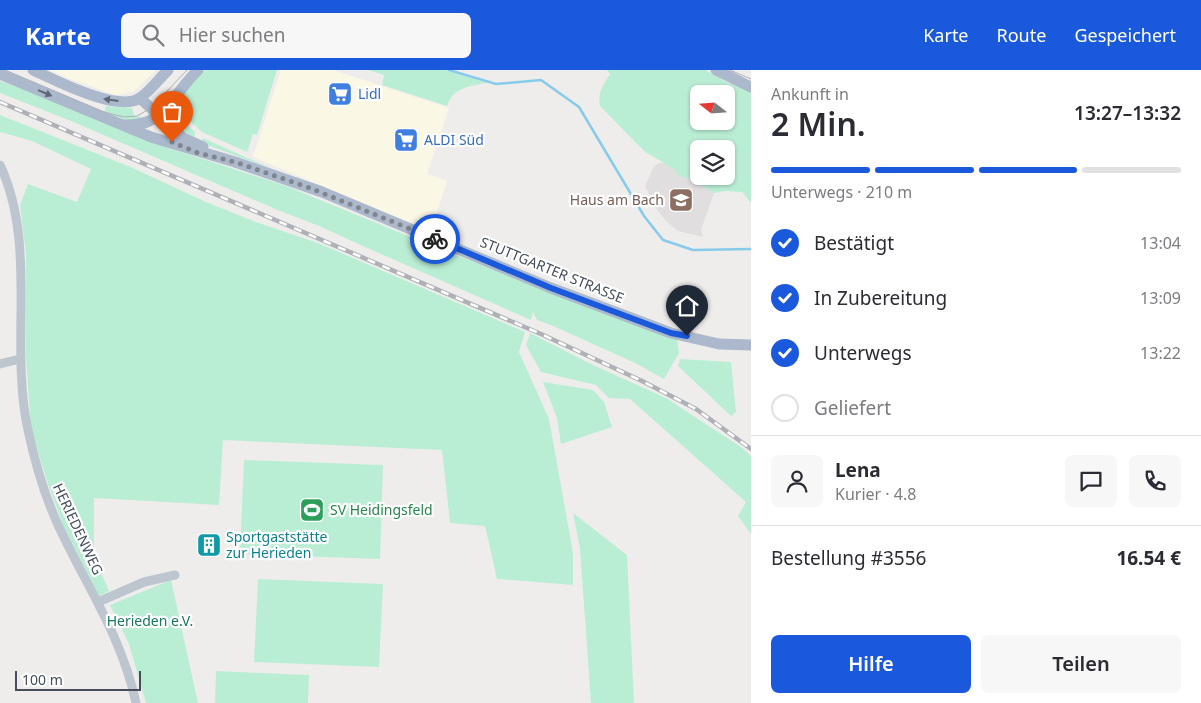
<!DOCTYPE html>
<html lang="de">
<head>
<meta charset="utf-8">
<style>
  :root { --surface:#fff; --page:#f7f7f7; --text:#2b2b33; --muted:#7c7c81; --line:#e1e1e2; --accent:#1a58dc }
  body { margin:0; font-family:"Noto Sans",sans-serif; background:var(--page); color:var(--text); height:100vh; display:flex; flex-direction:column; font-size:19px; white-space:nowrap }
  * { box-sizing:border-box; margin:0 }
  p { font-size:16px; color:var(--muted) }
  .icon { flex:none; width:28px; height:28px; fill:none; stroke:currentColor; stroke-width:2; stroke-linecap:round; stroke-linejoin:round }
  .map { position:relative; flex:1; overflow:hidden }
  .sheet { display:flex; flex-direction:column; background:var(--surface); width:450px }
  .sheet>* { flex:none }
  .needle { width:32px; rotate:287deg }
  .tools { position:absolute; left:690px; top:15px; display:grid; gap:10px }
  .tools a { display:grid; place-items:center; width:45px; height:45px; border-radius:8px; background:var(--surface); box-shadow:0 1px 4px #0004; font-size:25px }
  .scale { position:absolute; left:15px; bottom:12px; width:126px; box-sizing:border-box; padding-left:5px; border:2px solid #454e5a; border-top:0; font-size:14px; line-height:18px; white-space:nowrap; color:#454e5a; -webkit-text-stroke:4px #fff; paint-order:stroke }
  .pin { position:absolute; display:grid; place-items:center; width:42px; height:42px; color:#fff; margin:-51px -21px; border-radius:50% 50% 50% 0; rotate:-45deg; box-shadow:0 0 5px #0007 }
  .pin .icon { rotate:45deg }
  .courier { position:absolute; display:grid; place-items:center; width:50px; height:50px; margin:-25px; border:4px solid #1a58dc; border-radius:50%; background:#fff; color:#222; box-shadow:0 1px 6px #0007 }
  .headline em { font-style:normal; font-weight:600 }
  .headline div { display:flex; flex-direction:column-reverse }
  .headline { display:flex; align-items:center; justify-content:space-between; height:85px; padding:0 20px }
  h1 { font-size:32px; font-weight:600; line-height:38px }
  .bar { display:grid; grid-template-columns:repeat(4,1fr); gap:8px 5px; align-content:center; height:60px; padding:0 20px }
  .bar i { height:6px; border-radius:4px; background:var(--line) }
  .bar .current { background:var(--accent) }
  .bar p { grid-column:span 4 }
  .line { display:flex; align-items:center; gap:12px; padding:0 20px; border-top:1px solid var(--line) }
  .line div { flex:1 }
  .round { display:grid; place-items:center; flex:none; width:52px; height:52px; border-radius:8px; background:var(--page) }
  ol { padding:0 20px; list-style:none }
  li { display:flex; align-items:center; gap:15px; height:55px }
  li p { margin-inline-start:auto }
  li .icon { padding:5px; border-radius:50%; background:var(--accent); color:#fff; stroke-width:4 }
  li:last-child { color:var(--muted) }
  li i { width:28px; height:28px; border:2px solid var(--line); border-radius:50% }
  .button { display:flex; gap:10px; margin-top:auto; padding:10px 20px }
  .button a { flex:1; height:58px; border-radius:8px; background:var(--accent); color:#fff; font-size:20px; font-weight:600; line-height:58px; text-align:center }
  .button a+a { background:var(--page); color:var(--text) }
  header { display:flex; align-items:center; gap:30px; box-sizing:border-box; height:70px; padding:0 25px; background:var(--accent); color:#fff }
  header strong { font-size:24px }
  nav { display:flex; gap:28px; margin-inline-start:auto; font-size:18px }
  .search { width:350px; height:45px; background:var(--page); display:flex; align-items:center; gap:12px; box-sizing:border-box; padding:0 18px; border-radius:8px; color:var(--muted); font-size:19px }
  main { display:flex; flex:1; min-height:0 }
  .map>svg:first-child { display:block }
  .commercial { fill:#fbf7e5 }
  .education { fill:#e0dede }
  .green { fill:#baeed4; fill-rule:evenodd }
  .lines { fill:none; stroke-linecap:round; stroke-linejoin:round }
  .stream { stroke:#87cbeb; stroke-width:2.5 }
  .minor { stroke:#bdc5cf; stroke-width:9 }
  .major { stroke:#acb8cc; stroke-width:11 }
  .tram { stroke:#afb1b7; stroke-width:1 }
  .rail-casing { stroke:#afb1b7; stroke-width:4.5 }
  .rail { stroke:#fff; stroke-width:2.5; stroke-dasharray:8; stroke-linecap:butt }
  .oneway { fill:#5f6876 }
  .done { stroke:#80868d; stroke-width:5; stroke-dasharray:0 9 }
  .route { stroke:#1a58dc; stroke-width:6 }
  .labels { text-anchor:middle; stroke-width:4.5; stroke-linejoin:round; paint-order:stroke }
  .shop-label { font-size:14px; fill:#366cbe; stroke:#fff; text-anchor:start }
  .education-label { font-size:14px; fill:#785e54; stroke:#fff; text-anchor:end }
  .street-label { font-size:14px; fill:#454e5a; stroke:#fff }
  .leisure-label { font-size:14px; fill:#27864d; stroke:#fff; text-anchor:start }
  .culture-label { font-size:14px; fill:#0d838f; stroke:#fff; text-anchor:start }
  .park-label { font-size:14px; fill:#177a54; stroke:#fff }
</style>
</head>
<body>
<header>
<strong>Karte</strong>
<div class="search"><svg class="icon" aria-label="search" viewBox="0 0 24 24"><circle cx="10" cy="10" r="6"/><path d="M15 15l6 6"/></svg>Hier suchen</div>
<nav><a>Karte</a><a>Route</a><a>Gespeichert</a></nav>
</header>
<main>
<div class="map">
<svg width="751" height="633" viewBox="0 0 751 633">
  <rect width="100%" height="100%" fill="#efedec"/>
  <g class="commercial">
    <path d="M 49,0 L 156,0 L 133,22 L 116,25 L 73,10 Z"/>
    <path d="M 281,0 L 333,0 L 449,38 L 427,104 L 447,111 L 431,161 L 253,87 Z"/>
  </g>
  <path class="education" d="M 659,93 L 665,93 L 674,99 L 679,106 L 690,109 L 714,123 L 701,160 L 703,167 L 678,161 L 667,152 L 655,137 L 645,116 L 654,96 Z"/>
  <g class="green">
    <path d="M 205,0 L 277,0 L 257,65 L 253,64 L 247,82 L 202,62 L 172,35 L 189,14 Z"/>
    <path d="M 368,0 L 445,0 L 487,13 C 471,16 453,17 447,36 L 382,15 L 384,5 Z"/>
    <path d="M 607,0 L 705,0 L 728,13 L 751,22 L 751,133 L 742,122 L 726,121 L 714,123 L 690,109 L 679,106 L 674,99 L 644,81 L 600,36 C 597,22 603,16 610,4 ZM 699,24 L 726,24 L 726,51 L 699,51 ZM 699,79 L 726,79 L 726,106 L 699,106 Z"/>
    <path d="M 0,11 L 35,23 L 169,78 L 286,116 L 435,177 L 677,269 L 679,283 L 664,309 L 635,293 L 551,255 L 537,250 L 533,242 L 531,250 L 365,177 L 319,156 L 280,141 L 71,51 L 0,23 Z"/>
    <path d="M 106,36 L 132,38 L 135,47 L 141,46 L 139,50 L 129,52 L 103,45 Z"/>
    <path d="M 171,40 L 195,62 L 194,68 C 185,63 170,53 168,44 Z"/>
    <path d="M 0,45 L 133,98 L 206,132 L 256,152 L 318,173 L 525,262 L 519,282 L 549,349 L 573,483 L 573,515 L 497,509 L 485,456 L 450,453 L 442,380 L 223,370 L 219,435 L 94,428 L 94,487 L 109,521 L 99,526 L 63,455 L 47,411 L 31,358 L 26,288 L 26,184 L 20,135 L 28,114 L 77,132 L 91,99 L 32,71 L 0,62 Z"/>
    <path d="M 203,68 L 277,101 L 202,73 Z"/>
    <path d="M 530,263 L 591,294 L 666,328 L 741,377 L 751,386 L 751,464 L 738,446 L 746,432 L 630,329 L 609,328 L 596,315 L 541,302 L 526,275 Z"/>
    <path d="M 680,289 L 731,292 L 736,342 L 731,346 L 678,296 Z"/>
    <path d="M 543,312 L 593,320 L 604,332 L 612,357 L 561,374 L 557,348 Z"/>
    <path d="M 244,390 L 383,395 L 380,489 L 240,484 Z"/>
    <path d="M 573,443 L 627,485 L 634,633 L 591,633 L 580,479 Z"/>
    <path d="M 258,509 L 383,514 L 379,597 L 254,592 Z"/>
    <path d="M 171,510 L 198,633 L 146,633 L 129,574 L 110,535 Z"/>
    <path d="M 216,601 L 309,605 L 308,633 L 215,633 Z"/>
  </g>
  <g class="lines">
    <path class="stream" d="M 449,0 L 496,14 L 541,10 L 579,37 L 644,146 L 663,170 L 693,180 L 751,179"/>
    <g class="minor">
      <path d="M 0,95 C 38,176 9,274 28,360 C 35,393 45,427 59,457 C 87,517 122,567 136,633"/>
      <path d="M 0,294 L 20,289"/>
      <path d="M 98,532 L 144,512 L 175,505"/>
    </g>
    <g class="major">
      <path d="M 33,0 C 55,10 118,43 140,28 C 150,21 159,9 168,0"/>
      <path d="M 716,0 L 751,17"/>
      <path d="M 0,4 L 151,67 L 235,92 L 322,122 L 551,218 L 671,263 L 719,274 L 751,275"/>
      <path d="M 140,28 L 183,68 L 203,77"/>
      <path d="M 124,55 C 132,55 143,55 151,50 C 167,42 183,14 198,0"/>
    </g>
    <g class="tram">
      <path d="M 5,0 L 104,42 L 124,47 L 137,46 L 151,38 L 187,0"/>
      <path d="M 730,0 L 751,9"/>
    </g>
    <defs>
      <path id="rail" d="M 0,32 L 541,264 L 642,311 L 696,339 L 751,379"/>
    </defs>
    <use href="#rail" class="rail-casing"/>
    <use href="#rail" class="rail"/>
  </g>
  <defs><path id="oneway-solid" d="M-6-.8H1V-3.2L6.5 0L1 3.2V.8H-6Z" transform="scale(1.25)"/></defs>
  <g class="oneway">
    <use href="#oneway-solid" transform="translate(45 23) rotate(23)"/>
    <use href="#oneway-solid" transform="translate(111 30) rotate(-172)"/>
  </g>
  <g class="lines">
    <path class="done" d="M 172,72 L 198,83 L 235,92 L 310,118 L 435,169"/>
    <path class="route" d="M 435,169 L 551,218 L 671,263 L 687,266"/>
  </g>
  <defs>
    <symbol id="supermarket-square" viewBox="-11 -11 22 22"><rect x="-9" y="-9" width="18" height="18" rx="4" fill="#3f7fe0" stroke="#fff"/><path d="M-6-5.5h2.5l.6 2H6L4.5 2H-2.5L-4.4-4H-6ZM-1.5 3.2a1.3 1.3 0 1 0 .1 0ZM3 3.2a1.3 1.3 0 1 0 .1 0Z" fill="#fff"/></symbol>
    <symbol id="school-square" viewBox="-11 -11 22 22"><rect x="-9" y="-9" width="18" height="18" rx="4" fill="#8d6e63" stroke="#fff"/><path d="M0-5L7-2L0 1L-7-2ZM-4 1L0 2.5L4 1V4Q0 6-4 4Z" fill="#fff"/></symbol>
    <symbol id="stadium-square" viewBox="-11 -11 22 22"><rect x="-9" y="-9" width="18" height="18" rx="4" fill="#2e9e5b" stroke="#fff"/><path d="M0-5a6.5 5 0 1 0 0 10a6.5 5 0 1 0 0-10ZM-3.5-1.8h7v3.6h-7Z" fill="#fff"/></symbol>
    <symbol id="building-square" viewBox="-11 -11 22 22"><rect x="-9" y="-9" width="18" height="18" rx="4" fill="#0f9aa8" stroke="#fff"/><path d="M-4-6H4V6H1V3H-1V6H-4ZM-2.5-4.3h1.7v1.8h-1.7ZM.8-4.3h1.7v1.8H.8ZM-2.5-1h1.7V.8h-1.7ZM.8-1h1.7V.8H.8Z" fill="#fff"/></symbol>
  </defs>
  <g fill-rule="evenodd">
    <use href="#supermarket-square" x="326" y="10" width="28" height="28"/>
    <use href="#supermarket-square" x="392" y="56" width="28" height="28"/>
    <use href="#school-square" x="667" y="116" width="28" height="28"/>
    <use href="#stadium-square" x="298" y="426" width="28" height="28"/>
    <use href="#building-square" x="195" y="461" width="28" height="28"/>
  </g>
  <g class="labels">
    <g class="shop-label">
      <text x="358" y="29">Lidl</text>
      <text x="424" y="75">ALDI Süd</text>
    </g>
    <g class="education-label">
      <text x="664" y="135">Haus am Bach</text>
    </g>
    <g class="street-label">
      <text transform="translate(552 200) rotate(22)" y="5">STUTTGARTER STRASSE</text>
      <text transform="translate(78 459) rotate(65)" y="5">HERIEDENWEG</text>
    </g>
    <g class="leisure-label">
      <text x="330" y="445">SV Heidingsfeld</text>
    </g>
    <g class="culture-label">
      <text x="226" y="472">Sportgaststätte<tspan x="226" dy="16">zur Herieden</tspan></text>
    </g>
    <g class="park-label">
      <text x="150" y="556">Herieden e.V.</text>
    </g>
  </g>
</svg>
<div class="tools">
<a><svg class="needle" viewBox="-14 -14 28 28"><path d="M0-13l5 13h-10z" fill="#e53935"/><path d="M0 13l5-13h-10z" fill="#7c7c81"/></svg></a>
<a><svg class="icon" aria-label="layers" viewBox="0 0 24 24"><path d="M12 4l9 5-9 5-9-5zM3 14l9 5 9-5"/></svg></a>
</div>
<div class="scale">100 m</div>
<div class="pin" style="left:172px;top:72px;background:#ea580c"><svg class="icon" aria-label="bag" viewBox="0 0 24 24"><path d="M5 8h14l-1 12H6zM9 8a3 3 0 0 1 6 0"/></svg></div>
<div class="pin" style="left:687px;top:266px;background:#1f2937"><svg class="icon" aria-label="home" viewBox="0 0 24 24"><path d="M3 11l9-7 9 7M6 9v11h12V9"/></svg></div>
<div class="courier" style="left:435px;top:169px"><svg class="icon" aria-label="bike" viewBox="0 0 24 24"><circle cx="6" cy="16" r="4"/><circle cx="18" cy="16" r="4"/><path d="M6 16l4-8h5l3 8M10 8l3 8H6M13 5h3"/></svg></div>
</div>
<section class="sheet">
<div class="headline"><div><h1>2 Min.</h1><p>Ankunft in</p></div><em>13:27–13:32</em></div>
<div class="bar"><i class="current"></i><i class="current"></i><i class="current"></i><i></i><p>Unterwegs · 210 m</p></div>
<ol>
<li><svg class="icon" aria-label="check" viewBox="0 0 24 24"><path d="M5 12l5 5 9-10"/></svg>Bestätigt<p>13:04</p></li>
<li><svg class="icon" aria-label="check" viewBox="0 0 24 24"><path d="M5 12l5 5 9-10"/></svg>In Zubereitung<p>13:09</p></li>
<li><svg class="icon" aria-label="check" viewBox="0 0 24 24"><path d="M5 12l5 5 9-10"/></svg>Unterwegs<p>13:22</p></li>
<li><i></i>Geliefert</li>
</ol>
<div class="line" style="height:90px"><a class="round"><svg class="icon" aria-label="person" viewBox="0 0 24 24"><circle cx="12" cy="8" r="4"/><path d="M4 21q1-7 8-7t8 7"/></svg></a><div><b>Lena</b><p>Kurier · 4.8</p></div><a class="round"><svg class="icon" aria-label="chat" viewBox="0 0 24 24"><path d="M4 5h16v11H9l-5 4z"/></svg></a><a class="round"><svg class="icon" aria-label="phone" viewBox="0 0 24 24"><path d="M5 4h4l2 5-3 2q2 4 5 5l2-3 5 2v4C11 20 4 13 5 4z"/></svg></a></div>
<div class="line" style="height:65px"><div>Bestellung #3556</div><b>16.54 €</b></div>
<div class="button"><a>Hilfe</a><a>Teilen</a></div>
</section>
</main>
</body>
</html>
